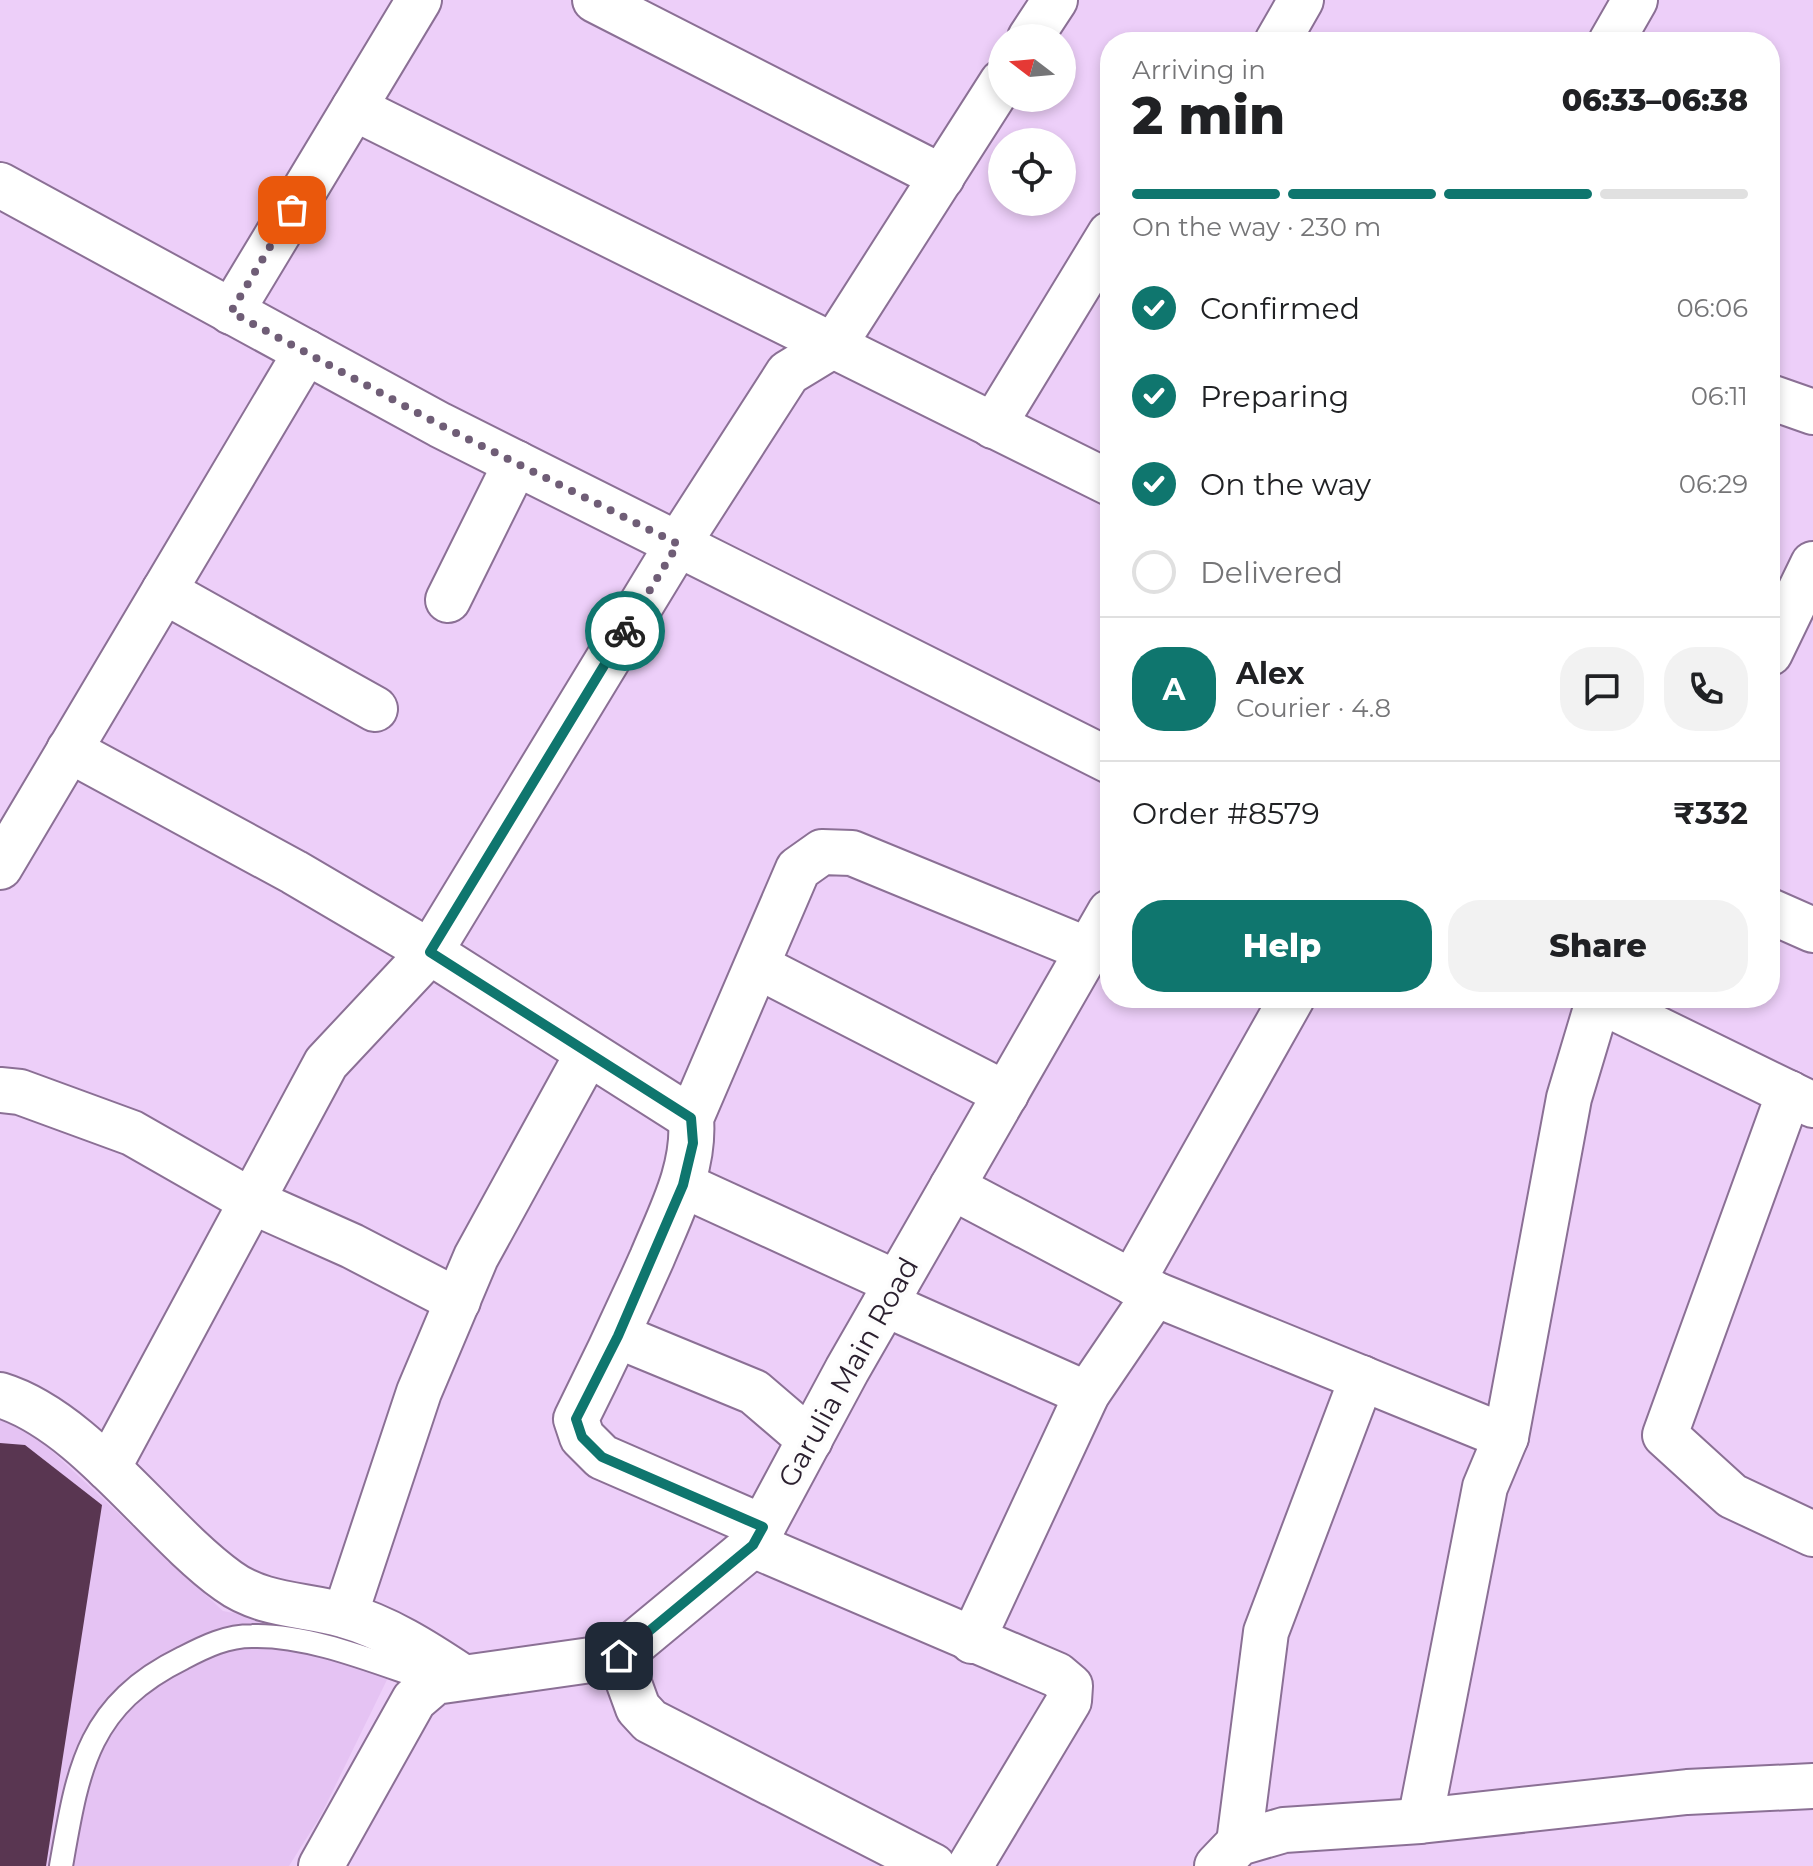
<!DOCTYPE html>
<html lang="en">
<head>
<meta charset="utf-8">
<style>
  :root { --surface:#fff; --page:#f2f2f2; --text:#202124; --muted:#757577; --line:#e0e0e0; --accent:#0f766e }
  body { margin:0; font-family:Montserrat,sans-serif; background:var(--page); color:var(--text); height:100vh; display:flex; flex-direction:column; font-size:30px; white-space:nowrap }
  * { box-sizing:border-box; margin:0 }
  p { font-size:26px; color:var(--muted) }
  .icon { flex:none; width:44px; height:44px; fill:none; stroke:currentColor; stroke-width:2; stroke-linecap:round; stroke-linejoin:round }
  .map { position:relative; flex:1; overflow:hidden }
  .side { position:absolute; left:1100px; top:32px; width:680px; height:976px; display:flex; flex-direction:column; background:var(--surface); border-radius:32px; box-shadow:0 4px 12px #0003 }
  .side>* { flex:none }
  .needle { width:52px; rotate:286deg }
  .tools { position:absolute; left:988px; top:24px; display:grid; gap:16px }
  .tools a { display:grid; place-items:center; width:88px; height:88px; border-radius:50%; background:var(--surface); box-shadow:0 4px 12px #0003; font-size:40px }
  .pin { position:absolute; display:grid; place-items:center; width:68px; height:68px; color:#fff; margin:-34px; border-radius:16px; box-shadow:0 4px 12px #0006 }
  .courier { position:absolute; display:grid; place-items:center; width:80px; height:80px; margin:-40px; border:6px solid #0f766e; border-radius:50%; background:#fff; color:#222; box-shadow:0 2px 10px #0007 }
  .overview em { font-style:normal; font-weight:800 }
  .overview div { display:flex; flex-direction:column-reverse }
  .overview { display:flex; align-items:center; justify-content:space-between; height:136px; padding:0 32px }
  h1 { font-size:52px; font-weight:800; line-height:60px }
  .bar { display:grid; grid-template-columns:repeat(4,1fr); gap:12px 8px; align-content:center; height:96px; padding:0 32px }
  .bar i { height:10px; border-radius:6px; background:var(--line) }
  .bar .on { background:var(--accent) }
  .bar p { grid-column:span 4 }
  .line { display:flex; align-items:center; gap:20px; padding:0 32px; border-top:2px solid var(--line) }
  .line div { flex:1 }
  .round { display:grid; place-items:center; flex:none; width:84px; height:84px; border-radius:32px; background:var(--page) }
  ol { padding:0 32px; list-style:none }
  li { display:flex; align-items:center; gap:24px; height:88px }
  li p { margin-inline-start:auto }
  li .icon { padding:8px; border-radius:50%; background:var(--accent); color:#fff; stroke-width:4 }
  li:last-child { color:var(--muted) }
  li i { width:44px; height:44px; border:4px solid var(--line); border-radius:50% }
  .action { display:flex; gap:16px; margin-top:auto; padding:16px 32px }
  .action a { flex:1; height:92px; border-radius:32px; background:var(--accent); color:#fff; font-size:32px; font-weight:800; line-height:92px; text-align:center }
  .action a+a { background:var(--page); color:var(--text) }
  .map>svg:first-child { display:block }
  .built { fill:#e5c3f3 }
  .building { fill:#593651 }
  .lines { fill:none; stroke-linecap:round; stroke-linejoin:round }
  .lane-casing { stroke:#8b7095; stroke-width:26 }
  .street-casing { stroke:#8b7095; stroke-width:48 }
  .secondary-casing { stroke:#8b7095; stroke-width:48 }
  .lane { stroke:#fff; stroke-width:22 }
  .street { stroke:#fff; stroke-width:44 }
  .secondary { stroke:#fff; stroke-width:44 }
  .done { stroke:#6f5d76; stroke-width:8; stroke-dasharray:0 14.4 }
  .route { stroke:#0f766e; stroke-width:10 }
  .labels { text-anchor:middle; stroke-width:8; stroke-linejoin:round; paint-order:stroke }
  .street-label { font-size:28px; fill:#2b202f; stroke:#fdfdfd }
</style>
</head>
<body>
<div class="map">
<svg width="1813" height="1866" viewBox="0 0 1813 1866">
  <rect width="100%" height="100%" fill="#edcff9"/>
  <path class="built" d="M 0,1409 L 10,1412 L 223,1611 L 403,1647 L 321,1815 L 289,1866 L 0,1866 Z"/>
  <path class="building" d="M 0,1443 L 25,1445 L 102,1505 L 46,1866 L 0,1866 Z"/>
  <g class="lines">
    <defs>
      <path id="lane" d="M 61,1866 C 78,1769 87,1705 183,1658 C 206,1646 227,1636 252,1636 C 310,1634 380,1664 435,1682"/>
      <g id="street">
        <path d="M 595,0 L 942,177"/>
        <path d="M 1030,38 L 1055,0"/>
        <path d="M 1277,42 L 1301,0"/>
        <path d="M 354,108 L 1110,483"/>
        <path d="M 0,185 L 440,425 L 1110,761"/>
        <path d="M 231,312 L 419,0"/>
        <path d="M 1770,397 L 1813,412"/>
        <path d="M 993,426 L 1110,234"/>
        <path d="M 164,591 L 375,709"/>
        <path d="M 448,600 L 516,463"/>
        <path d="M 1770,653 L 1813,564"/>
        <path d="M 69,750 L 294,872 L 430,952 L 691,1118"/>
        <path d="M 0,867 L 306,352"/>
        <path d="M 1770,911 L 1813,930"/>
        <path d="M 757,966 L 1006,1094"/>
        <path d="M 1594,998 L 1813,1105"/>
        <path d="M 0,1090 L 20,1092 L 132,1133 L 251,1201 L 352,1246 L 458,1301"/>
        <path d="M 1789,1093 L 1665,1435 L 1732,1496 L 1813,1534"/>
        <path d="M 683,1185 L 897,1283"/>
        <path d="M 952,1187 L 1155,1294 L 1506,1437"/>
        <path d="M 1132,1282 L 1292,998"/>
        <path d="M 885,1304 L 1087,1394"/>
        <path d="M 618,1336 L 754,1392 L 810,1440"/>
        <path d="M 0,1395 C 85,1421 157,1530 228,1581 C 262,1606 304,1604 343,1615 C 386,1627 425,1652 461,1676"/>
        <path d="M 108,1468 L 326,1063 L 430,952 L 678,544 L 788,373 L 834,345 L 1002,82"/>
        <path d="M 763,1527 L 602,1457 L 582,1437 L 576,1419 C 603,1365 628,1312 652,1258 C 671,1212 695,1168 691,1118 L 798,869 L 822,852 L 852,853 L 1088,950"/>
        <path d="M 753,1545 L 1057,1675 L 1070,1686 L 1069,1701 L 970,1866"/>
        <path d="M 345,1615 L 419,1392 L 476,1257 L 588,1053"/>
        <path d="M 972,1641 L 1087,1394 L 1155,1294"/>
        <path d="M 619,1656 L 638,1708 L 650,1721 L 933,1866"/>
        <path d="M 1420,1821 L 1485,1487 L 1506,1437 L 1569,1098 L 1599,998"/>
        <path d="M 1239,1843 L 1266,1632 L 1362,1378"/>
        <path d="M 1217,1866 L 1239,1843 L 1284,1830 L 1420,1821 L 1687,1792 L 1813,1786"/>
      </g>
      <g id="secondary">
        <path d="M 1611,42 L 1635,0"/>
        <path d="M 321,1866 L 414,1700 L 435,1682 L 619,1656 L 753,1545 L 847,1370 L 1110,912"/>
      </g>
    </defs>
    <use href="#lane" class="lane-casing"/>
    <use href="#street" class="street-casing"/>
    <use href="#secondary" class="secondary-casing"/>
    <use href="#lane" class="lane"/>
    <use href="#street" class="street"/>
    <use href="#secondary" class="secondary"/>
  </g>
  <g class="lines">
    <path class="done" d="M 292,210 L 231,312 L 440,425 L 678,544 L 625,631"/>
    <path class="route" d="M 619,1656 L 753,1545 L 763,1527 L 602,1457 L 582,1437 L 576,1419 L 618,1336 L 683,1185 L 693,1143 L 691,1118 L 430,952 L 625,631"/>
  </g>
  <g class="labels">
    <g class="street-label">
      <text transform="translate(848 1372) rotate(-61)" y="10">Garulia Main Road</text>
    </g>
  </g>
</svg>
<div class="tools">
<a><svg class="needle" viewBox="-14 -14 28 28"><path d="M0-13l5 13h-10z" fill="#e53935"/><path d="M0 13l5-13h-10z" fill="#757577"/></svg></a>
<a><svg class="icon" aria-label="locate" viewBox="0 0 24 24"><circle cx="12" cy="12" r="6"/><path d="M12 2v4M12 18v4M2 12h4M18 12h4"/></svg></a>
</div>
<div class="pin" style="left:292px;top:210px;background:#ea580c"><svg class="icon" aria-label="bag" viewBox="0 0 24 24"><path d="M5 8h14l-1 12H6zM9 8a3 3 0 0 1 6 0"/></svg></div>
<div class="pin" style="left:619px;top:1656px;background:#1f2937"><svg class="icon" aria-label="home" viewBox="0 0 24 24"><path d="M3 11l9-7 9 7M6 9v11h12V9"/></svg></div>
<div class="courier" style="left:625px;top:631px"><svg class="icon" aria-label="bike" viewBox="0 0 24 24"><circle cx="6" cy="16" r="4"/><circle cx="18" cy="16" r="4"/><path d="M6 16l4-8h5l3 8M10 8l3 8H6M13 5h3"/></svg></div>
<section class="side">
<div class="overview"><div><h1>2 min</h1><p>Arriving in</p></div><em>06:33–06:38</em></div>
<div class="bar"><i class="on"></i><i class="on"></i><i class="on"></i><i></i><p>On the way · 230 m</p></div>
<ol>
<li><svg class="icon" aria-label="check" viewBox="0 0 24 24"><path d="M5 12l5 5 9-10"/></svg>Confirmed<p>06:06</p></li>
<li><svg class="icon" aria-label="check" viewBox="0 0 24 24"><path d="M5 12l5 5 9-10"/></svg>Preparing<p>06:11</p></li>
<li><svg class="icon" aria-label="check" viewBox="0 0 24 24"><path d="M5 12l5 5 9-10"/></svg>On the way<p>06:29</p></li>
<li><i></i>Delivered</li>
</ol>
<div class="line" style="height:144px"><b class="round" style="background:var(--accent);color:#fff">A</b><div><b>Alex</b><p>Courier · 4.8</p></div><a class="round"><svg class="icon" aria-label="chat" viewBox="0 0 24 24"><path d="M4 5h16v11H9l-5 4z"/></svg></a><a class="round"><svg class="icon" aria-label="phone" viewBox="0 0 24 24"><path d="M5 4h4l2 5-3 2q2 4 5 5l2-3 5 2v4C11 20 4 13 5 4z"/></svg></a></div>
<div class="line" style="height:104px"><div>Order #8579</div><b>₹332</b></div>
<div class="action"><a>Help</a><a>Share</a></div>
</section>
</div>
</body>
</html>
